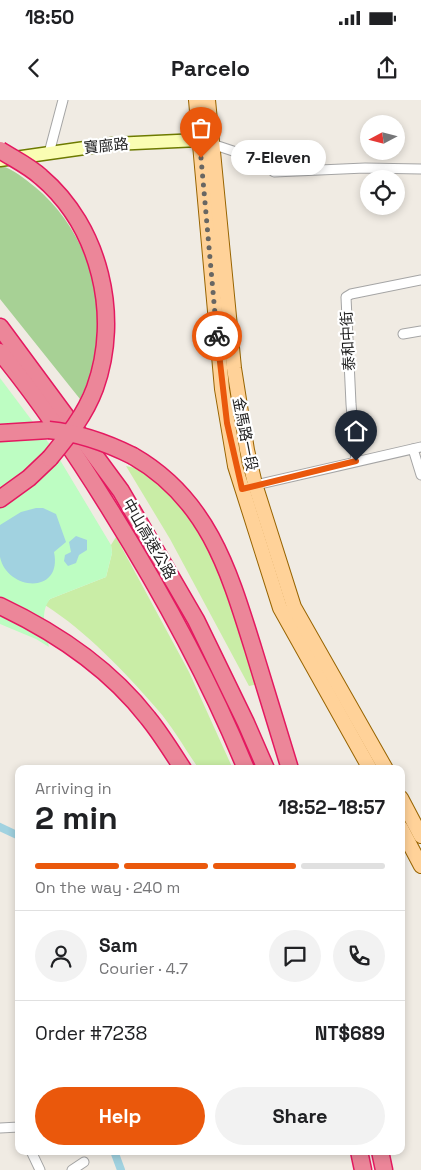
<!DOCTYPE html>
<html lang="en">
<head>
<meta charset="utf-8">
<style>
  :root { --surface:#fff; --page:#f2f2f2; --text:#202124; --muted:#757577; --line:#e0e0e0; --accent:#ea580c }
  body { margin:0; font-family:"Space Grotesk","Noto Sans TC",sans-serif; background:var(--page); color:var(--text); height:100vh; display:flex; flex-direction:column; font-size:19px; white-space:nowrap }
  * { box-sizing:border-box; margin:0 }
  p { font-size:16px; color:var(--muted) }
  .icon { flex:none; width:28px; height:28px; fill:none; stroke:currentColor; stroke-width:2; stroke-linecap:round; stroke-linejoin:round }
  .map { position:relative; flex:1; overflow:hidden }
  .side { position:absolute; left:15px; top:665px; width:390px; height:390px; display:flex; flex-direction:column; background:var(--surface); border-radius:10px; box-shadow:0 2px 8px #0003 }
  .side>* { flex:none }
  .needle { width:32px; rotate:263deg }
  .controls { position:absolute; left:360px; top:15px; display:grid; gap:10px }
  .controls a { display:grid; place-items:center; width:45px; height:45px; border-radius:50%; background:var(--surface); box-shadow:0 2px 8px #0003; font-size:25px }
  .pin { position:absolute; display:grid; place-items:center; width:42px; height:42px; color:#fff; margin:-51px -21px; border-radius:50% 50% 50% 0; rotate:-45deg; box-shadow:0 0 5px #0007 }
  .pin .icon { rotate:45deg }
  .courier { position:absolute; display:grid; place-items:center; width:50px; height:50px; margin:-25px; border:4px solid #ea580c; border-radius:50%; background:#fff; color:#222; box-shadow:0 1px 6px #0007 }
  .bubble { position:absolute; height:35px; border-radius:18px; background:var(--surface); box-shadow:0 2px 8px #0003; font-size:16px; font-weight:700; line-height:35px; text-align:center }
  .overview em { font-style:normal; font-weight:700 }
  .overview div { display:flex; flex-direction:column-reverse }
  .overview { display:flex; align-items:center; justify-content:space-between; height:85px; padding:0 20px }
  h1 { font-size:32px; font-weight:700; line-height:38px }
  .bar { display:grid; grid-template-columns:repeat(4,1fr); gap:8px 5px; align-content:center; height:60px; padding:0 20px }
  .bar i { height:6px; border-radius:4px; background:var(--line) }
  .bar .current { background:var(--accent) }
  .bar p { grid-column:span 4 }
  .line { display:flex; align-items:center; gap:12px; padding:0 20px; border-top:1px solid var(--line) }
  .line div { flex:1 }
  .round { display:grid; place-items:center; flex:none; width:52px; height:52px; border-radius:26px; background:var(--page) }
  .action { display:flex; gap:10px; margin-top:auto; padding:10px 20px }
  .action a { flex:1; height:58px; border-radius:30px; background:var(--accent); color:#fff; font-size:20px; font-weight:700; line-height:58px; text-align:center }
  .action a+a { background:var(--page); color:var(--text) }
  .status { display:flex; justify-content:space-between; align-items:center; height:35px; padding:0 25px; background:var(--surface); direction:ltr }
  .status svg { height:14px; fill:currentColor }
  header { display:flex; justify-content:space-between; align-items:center; height:65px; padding:0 20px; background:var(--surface); font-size:22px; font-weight:700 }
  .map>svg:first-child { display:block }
  .grass { fill:#c9eda6 }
  .forest { fill:#a7d195 }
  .park { fill:#bdfdc2 }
  .water { fill:#a1d2e0 }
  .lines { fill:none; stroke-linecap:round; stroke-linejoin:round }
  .canal { stroke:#a1d2e0; stroke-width:8 }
  .street-casing { stroke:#a5a5a5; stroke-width:11 }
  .secondary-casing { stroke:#6d7a00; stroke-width:15 }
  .primary-casing { stroke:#986400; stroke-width:16 }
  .highway-casing { stroke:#e41960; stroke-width:19 }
  .street { stroke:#fff; stroke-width:9 }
  .secondary { stroke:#fafdb3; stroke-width:12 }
  .primary { stroke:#ffd299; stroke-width:14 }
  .highway { stroke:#ec8699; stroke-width:16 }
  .highway-bridge-casing { stroke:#e41960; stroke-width:19; stroke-linecap:butt }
  .highway-bridge { stroke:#ec8699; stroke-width:16 }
  .done { stroke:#686663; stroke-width:5; stroke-dasharray:0 9 }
  .route { stroke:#ea580c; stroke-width:6 }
  .labels { text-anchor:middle; stroke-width:4.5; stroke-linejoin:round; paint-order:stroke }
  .street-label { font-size:15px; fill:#1e1e1e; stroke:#fff }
</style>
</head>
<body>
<div class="status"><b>18:50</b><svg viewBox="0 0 49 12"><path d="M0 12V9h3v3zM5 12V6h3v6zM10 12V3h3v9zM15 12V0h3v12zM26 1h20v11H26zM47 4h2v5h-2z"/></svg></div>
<header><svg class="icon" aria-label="back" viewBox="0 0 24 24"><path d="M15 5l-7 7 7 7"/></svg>Parcelo<svg class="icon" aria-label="share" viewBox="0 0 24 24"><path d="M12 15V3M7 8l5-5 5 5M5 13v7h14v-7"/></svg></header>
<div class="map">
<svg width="421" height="1070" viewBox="0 0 421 1070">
  <rect width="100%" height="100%" fill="#f0ebe3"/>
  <g class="grass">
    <path d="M 126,366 L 140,369 L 193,414 L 220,461 L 263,583 L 249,586 L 170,439 Z"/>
    <path d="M 116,437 L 189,572 L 233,669 L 199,669 C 185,649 173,627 157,609 C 124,571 87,532 45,505 L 50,499 L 106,477 L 112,453 L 111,445 Z"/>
  </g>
  <path class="forest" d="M 0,65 C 14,70 24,78 35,87 C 95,136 117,229 80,299 L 0,199 Z"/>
  <path class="park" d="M 0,278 L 54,350 L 111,445 L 112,453 L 106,477 L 50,499 C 39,513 46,531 49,547 L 36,539 L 0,524 Z"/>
  <g class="water">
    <path d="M 36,408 L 43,408 L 56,414 L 66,442 L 54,452 C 63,495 7,491 0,457 C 0,447 0,435 0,425 L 21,412 Z"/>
    <path d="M 76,436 L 87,440 L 87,450 L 79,455 L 76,463 L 68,466 L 64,461 L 65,455 L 71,452 L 69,442 Z"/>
  </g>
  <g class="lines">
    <g class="canal">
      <path d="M 0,727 L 19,736"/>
      <path d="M 114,1051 L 121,1070"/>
    </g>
    <defs>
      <g id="street">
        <path d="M 212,44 L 257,59 L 274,72 L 365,68 L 421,69"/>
        <path d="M 49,53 L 63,0"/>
        <path d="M 403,234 L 421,231"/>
        <path d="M 413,349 L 421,375"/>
        <path d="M 356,361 L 351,304 L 346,197 L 351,194 L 421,180"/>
        <path d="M 251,386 L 421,347"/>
        <path d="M 0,1028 L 19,1027"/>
        <path d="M 31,1051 L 40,1070"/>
        <path d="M 72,1070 L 84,1062"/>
      </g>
      <path id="secondary" d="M 0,60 L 113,44 L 199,40 L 208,42"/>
      <g id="primary">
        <path d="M 196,0 L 222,289 L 235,366 L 280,508 L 370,669"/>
        <path d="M 208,0 L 234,268 L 247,350 L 255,384 L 294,507 L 386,669"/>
        <path d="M 401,698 L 421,736"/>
        <path d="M 401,728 L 421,766"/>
      </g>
      <g id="highway">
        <path d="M 0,227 L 121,391 L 196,520 L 246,623 L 266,669"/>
        <path d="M 0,252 C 41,302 77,356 111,411 C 162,493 209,578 246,669"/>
        <path d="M 0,333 L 49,330"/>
        <path d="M 133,356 C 208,399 229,471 253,548 C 265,588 278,629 290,669"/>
        <path d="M 0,399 L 29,378 L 50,358"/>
        <path d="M 0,506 C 55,532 110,569 148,618 C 161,634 172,652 183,669"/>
        <path d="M 359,1051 L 363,1070"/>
        <path d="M 380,1051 L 384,1070"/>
      </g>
    </defs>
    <use href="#street" class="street-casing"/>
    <use href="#secondary" class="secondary-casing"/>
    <use href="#primary" class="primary-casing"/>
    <use href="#highway" class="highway-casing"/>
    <use href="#street" class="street"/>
    <use href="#secondary" class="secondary"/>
    <use href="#primary" class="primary"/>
    <use href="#highway" class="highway"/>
    <defs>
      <g id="highway-bridge">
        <path d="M 0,50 C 14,59 29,66 41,77 C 100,127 121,216 95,288 C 85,315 68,336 50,358"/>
        <path d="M 49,330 C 79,333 107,343 133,356"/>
      </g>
    </defs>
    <use href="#highway-bridge" class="highway-bridge-casing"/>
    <use href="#highway-bridge" class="highway-bridge"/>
  </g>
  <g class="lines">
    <path class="done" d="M 201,58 L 217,236"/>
    <path class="route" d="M 217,236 L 227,323 L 242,389 L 356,361"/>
  </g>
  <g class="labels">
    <g class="street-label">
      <text transform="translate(106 46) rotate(-6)" y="5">寶廍路</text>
      <text transform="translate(348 241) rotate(-93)" y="5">泰和中街</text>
      <text transform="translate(245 334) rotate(79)" y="5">金馬路一段</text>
      <text transform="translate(149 439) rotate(60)" y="5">中山高速公路</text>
    </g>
  </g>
</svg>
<div class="controls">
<a><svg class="needle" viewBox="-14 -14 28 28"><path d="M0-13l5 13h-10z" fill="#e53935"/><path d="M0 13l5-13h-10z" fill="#757577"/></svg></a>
<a><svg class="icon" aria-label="locate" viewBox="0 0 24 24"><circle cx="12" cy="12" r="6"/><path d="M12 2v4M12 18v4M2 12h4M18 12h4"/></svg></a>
</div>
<div class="pin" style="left:201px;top:58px;background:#ea580c"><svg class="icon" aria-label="bag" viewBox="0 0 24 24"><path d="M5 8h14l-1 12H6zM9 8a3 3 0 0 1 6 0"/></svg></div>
<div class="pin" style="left:356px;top:361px;background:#1f2937"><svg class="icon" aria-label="home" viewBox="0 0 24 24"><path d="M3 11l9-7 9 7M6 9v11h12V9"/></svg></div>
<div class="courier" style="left:217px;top:236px"><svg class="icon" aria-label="bike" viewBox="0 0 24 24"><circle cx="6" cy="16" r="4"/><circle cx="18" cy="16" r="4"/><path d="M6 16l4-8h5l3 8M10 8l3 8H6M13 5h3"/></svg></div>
<div class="bubble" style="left:231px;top:40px;width:95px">7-Eleven</div>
<section class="side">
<div class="overview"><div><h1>2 min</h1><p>Arriving in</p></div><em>18:52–18:57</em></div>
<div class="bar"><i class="current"></i><i class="current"></i><i class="current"></i><i></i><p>On the way · 240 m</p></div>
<div class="line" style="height:90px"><a class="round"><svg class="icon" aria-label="person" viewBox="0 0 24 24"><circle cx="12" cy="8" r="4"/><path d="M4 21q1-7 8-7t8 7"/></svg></a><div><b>Sam</b><p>Courier · 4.7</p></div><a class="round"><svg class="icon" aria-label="chat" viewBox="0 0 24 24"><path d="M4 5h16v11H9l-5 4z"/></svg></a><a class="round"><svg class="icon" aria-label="phone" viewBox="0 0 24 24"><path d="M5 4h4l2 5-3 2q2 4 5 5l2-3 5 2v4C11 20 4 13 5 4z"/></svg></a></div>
<div class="line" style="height:65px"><div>Order #7238</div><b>NT$689</b></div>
<div class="action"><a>Help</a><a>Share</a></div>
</section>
</div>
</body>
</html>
